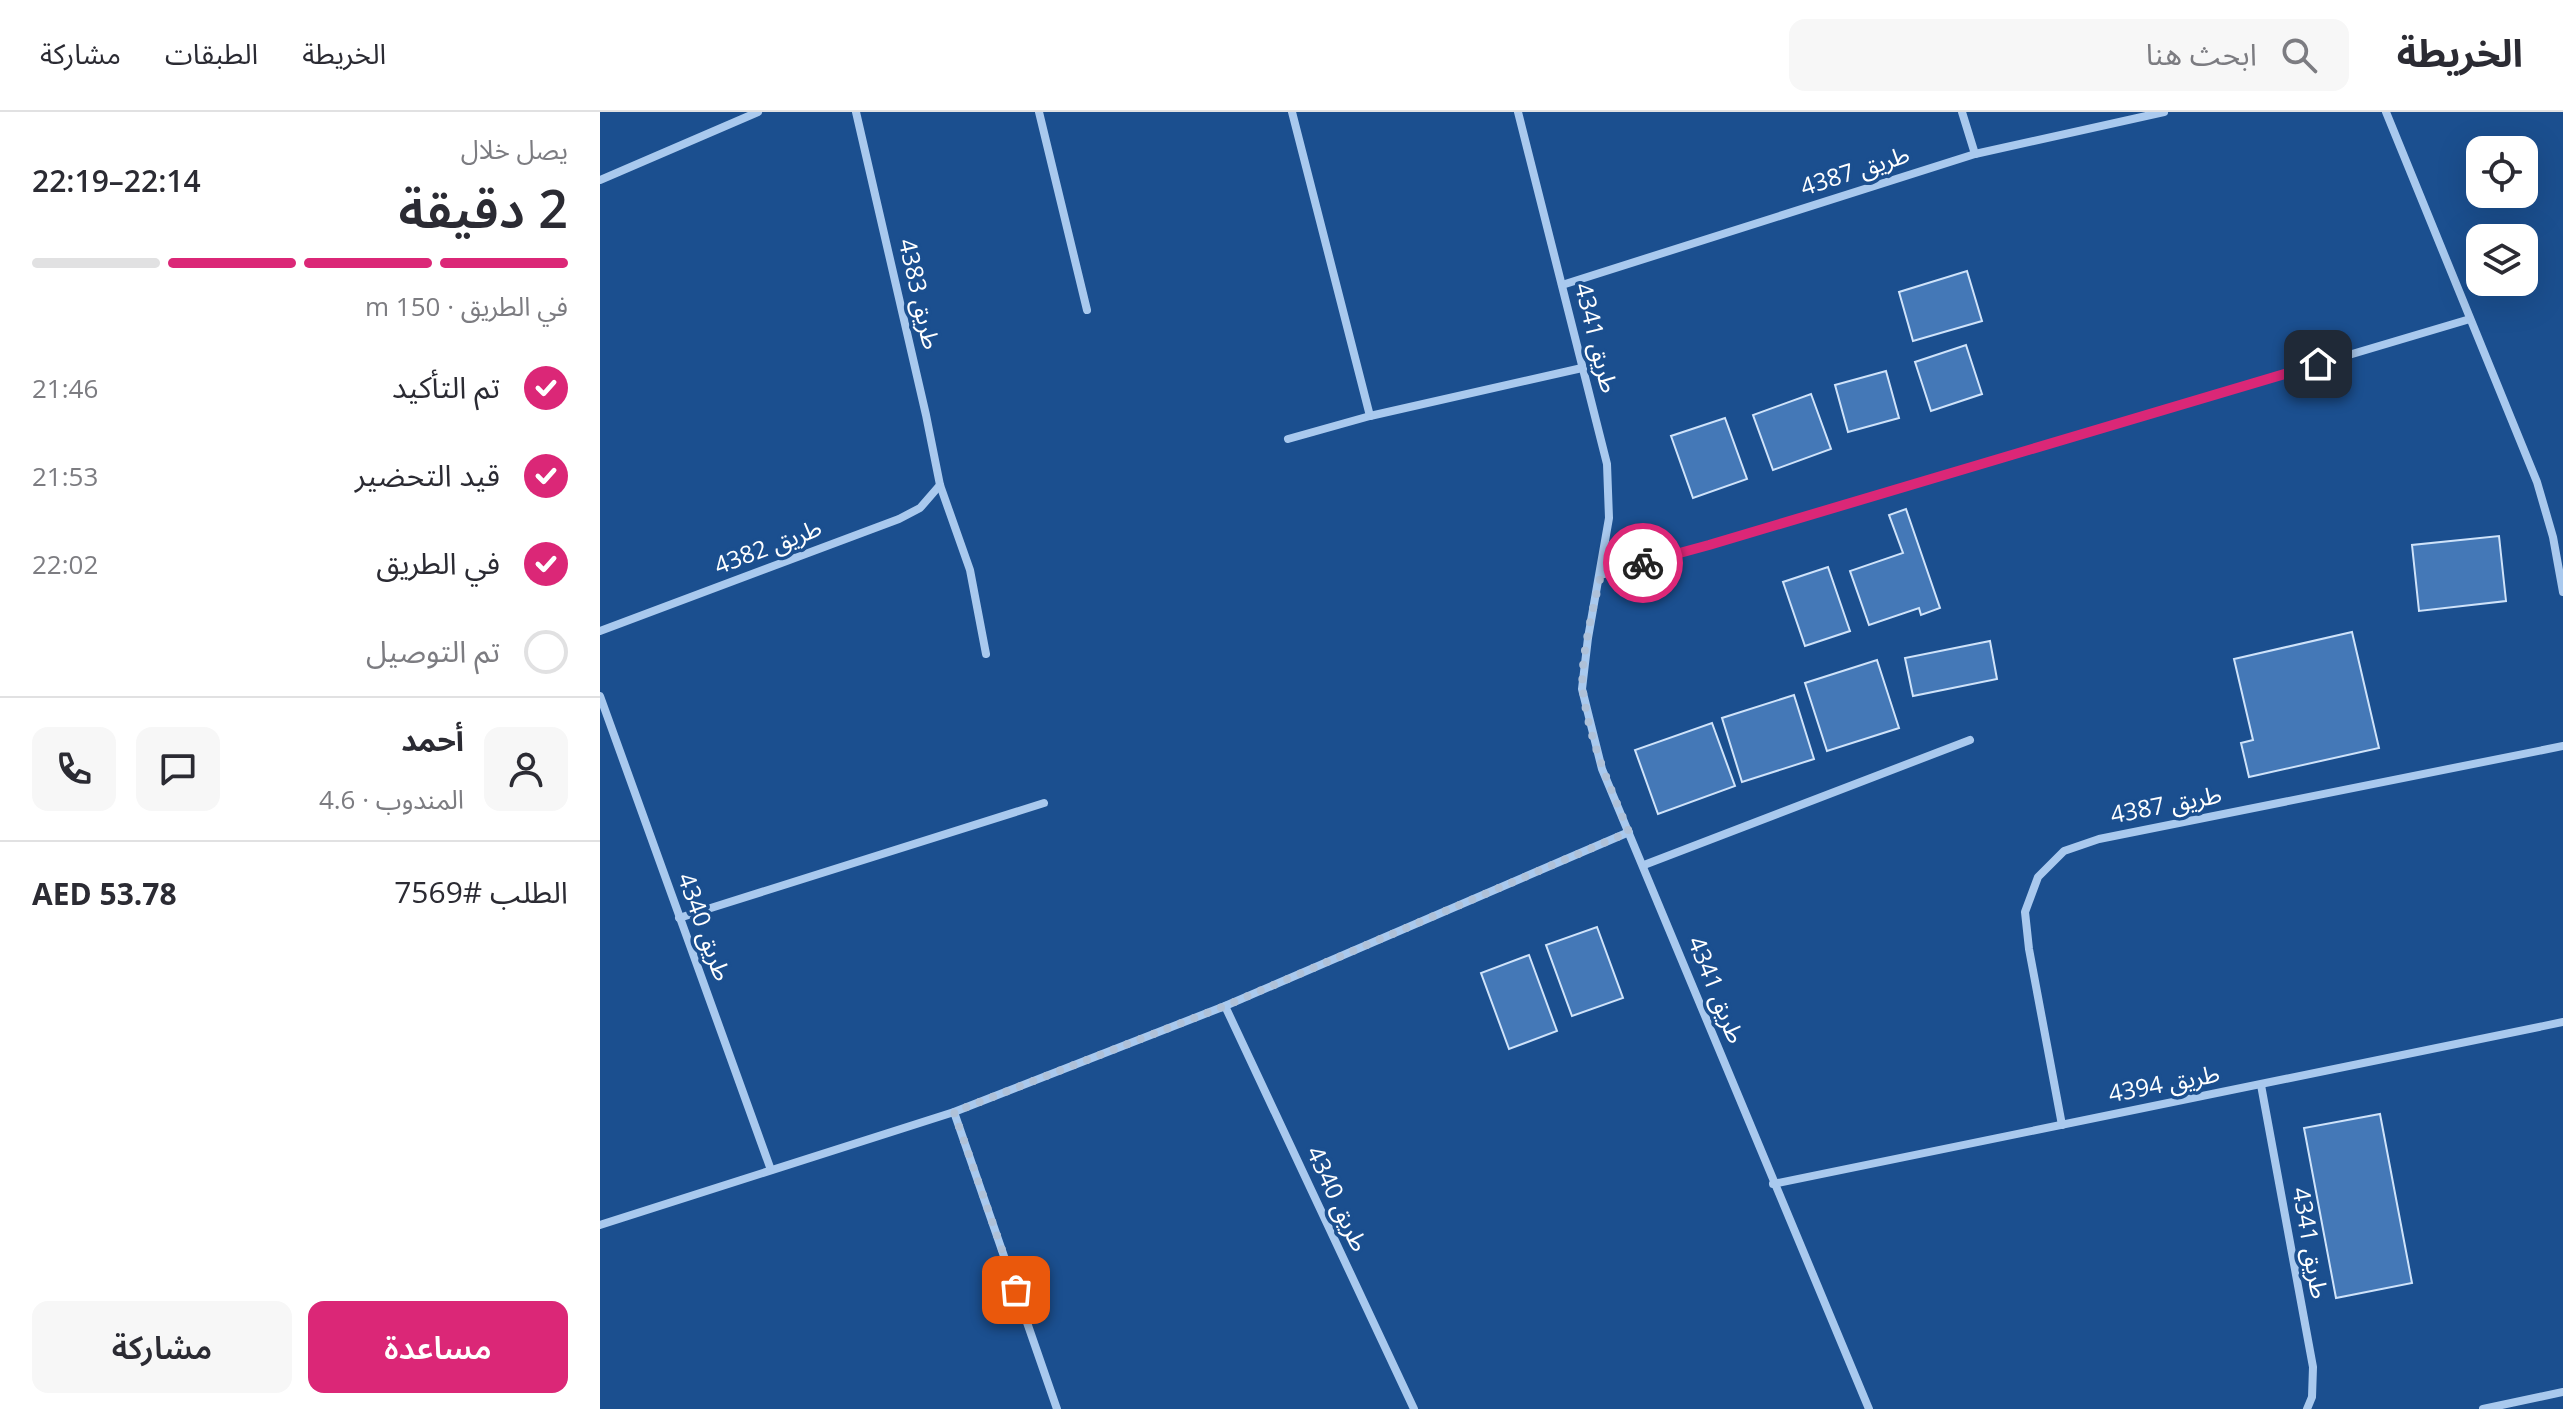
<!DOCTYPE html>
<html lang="ar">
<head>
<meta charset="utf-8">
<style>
  :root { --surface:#fff; --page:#f7f7f7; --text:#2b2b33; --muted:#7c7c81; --line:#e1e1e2; --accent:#db2777 }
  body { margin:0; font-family:"Open Sans","Noto Sans Arabic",sans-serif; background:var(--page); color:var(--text); direction:rtl; height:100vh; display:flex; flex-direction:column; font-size:30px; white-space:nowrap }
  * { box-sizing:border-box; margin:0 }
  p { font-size:26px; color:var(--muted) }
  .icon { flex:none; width:44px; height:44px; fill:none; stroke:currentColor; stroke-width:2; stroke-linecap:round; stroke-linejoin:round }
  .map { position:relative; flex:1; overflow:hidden; direction:ltr }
  .sheet { display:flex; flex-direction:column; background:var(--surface); width:600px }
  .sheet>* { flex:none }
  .controls { position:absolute; left:1866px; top:24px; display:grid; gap:16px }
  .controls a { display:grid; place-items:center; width:72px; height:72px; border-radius:16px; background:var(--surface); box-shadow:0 8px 32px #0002; font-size:40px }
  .pin { position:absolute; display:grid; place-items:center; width:68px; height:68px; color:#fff; margin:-34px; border-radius:16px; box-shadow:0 4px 12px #0006 }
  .courier { position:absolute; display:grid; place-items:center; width:80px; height:80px; margin:-40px; border:6px solid #db2777; border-radius:50%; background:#fff; color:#222; box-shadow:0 2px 10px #0007 }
  .head em { font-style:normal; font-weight:600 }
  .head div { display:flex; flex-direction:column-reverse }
  .head { display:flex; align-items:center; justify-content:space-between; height:136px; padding:0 32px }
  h1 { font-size:52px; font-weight:600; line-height:60px }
  .bar { display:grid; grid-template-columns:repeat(4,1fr); gap:12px 8px; align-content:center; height:96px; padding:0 32px }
  .bar i { height:10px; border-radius:6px; background:var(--line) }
  .bar .selected { background:var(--accent) }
  .bar p { grid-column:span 4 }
  .line { display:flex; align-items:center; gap:20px; padding:0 32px; border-top:2px solid var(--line) }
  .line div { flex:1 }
  .round { display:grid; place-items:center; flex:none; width:84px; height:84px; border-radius:16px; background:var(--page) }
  ol { padding:0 32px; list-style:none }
  li { display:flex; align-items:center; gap:24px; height:88px }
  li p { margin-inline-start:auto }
  li .icon { padding:8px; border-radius:50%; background:var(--accent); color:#fff; stroke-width:4 }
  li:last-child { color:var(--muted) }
  li i { width:44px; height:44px; border:4px solid var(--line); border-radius:50% }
  .button { display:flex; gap:16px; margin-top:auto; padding:16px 32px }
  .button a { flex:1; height:92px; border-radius:16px; background:var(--accent); color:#fff; font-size:32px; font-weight:600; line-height:92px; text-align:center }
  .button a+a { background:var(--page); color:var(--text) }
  header { display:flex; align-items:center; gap:48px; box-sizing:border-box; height:112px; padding:0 40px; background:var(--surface); border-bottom:2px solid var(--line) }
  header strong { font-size:38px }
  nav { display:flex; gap:44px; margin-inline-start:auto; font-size:28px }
  .search { width:560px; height:72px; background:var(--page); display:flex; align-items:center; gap:20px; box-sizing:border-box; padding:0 28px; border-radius:16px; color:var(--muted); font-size:30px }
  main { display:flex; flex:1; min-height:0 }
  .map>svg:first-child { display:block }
  .building { fill:#4478b7; stroke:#cfe3fa; stroke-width:2 }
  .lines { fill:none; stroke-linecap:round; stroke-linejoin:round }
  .street { stroke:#a9c9ee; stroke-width:8 }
  .done { stroke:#afc1d8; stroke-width:8; stroke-dasharray:0 14.4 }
  .route { stroke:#db2777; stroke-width:10 }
  .labels { text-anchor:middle; stroke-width:7; stroke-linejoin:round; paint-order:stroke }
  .street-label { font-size:24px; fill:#fff; stroke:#1b4f8f }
</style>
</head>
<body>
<header>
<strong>الخريطة</strong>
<div class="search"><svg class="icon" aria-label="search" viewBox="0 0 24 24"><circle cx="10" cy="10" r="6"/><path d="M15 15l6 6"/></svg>ابحث هنا</div>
<nav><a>الخريطة</a><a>الطبقات</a><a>مشاركة</a></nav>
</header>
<main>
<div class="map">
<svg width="1963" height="1297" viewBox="0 0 1963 1297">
  <rect width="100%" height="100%" fill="#1b4f8f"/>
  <g class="building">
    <path d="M 1367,159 L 1382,209 L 1313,229 L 1299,180 Z"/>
    <path d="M 1366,233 L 1382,282 L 1331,299 L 1315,250 Z"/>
    <path d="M 1286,259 L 1299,306 L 1248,320 L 1235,273 Z"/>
    <path d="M 1211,282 L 1231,337 L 1173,358 L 1153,303 Z"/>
    <path d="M 1125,306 L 1147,367 L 1093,386 L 1071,324 Z"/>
    <path d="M 1306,397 L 1340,496 L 1321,503 L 1319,496 L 1269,513 L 1250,459 L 1303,441 L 1289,403 Z"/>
    <path d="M 1899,424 L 1906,489 L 1819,499 L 1812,433 Z"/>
    <path d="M 1228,455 L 1250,519 L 1205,534 L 1183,470 Z"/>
    <path d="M 1752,520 L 1779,636 L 1649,665 L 1641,631 L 1653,628 L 1634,547 Z"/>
    <path d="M 1390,529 L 1397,567 L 1313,584 L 1305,546 Z"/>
    <path d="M 1277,548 L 1299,616 L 1227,639 L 1205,571 Z"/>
    <path d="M 1194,583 L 1214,647 L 1142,670 L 1122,606 Z"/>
    <path d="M 1112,611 L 1135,674 L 1058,702 L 1035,638 Z"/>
    <path d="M 997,815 L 1023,886 L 972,904 L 946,833 Z"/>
    <path d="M 929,843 L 957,919 L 909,937 L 881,861 Z"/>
    <path d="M 1780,1002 L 1812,1171 L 1736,1186 L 1704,1016 Z"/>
  </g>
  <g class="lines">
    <g class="street">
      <path d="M 256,0 L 326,303 L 340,373 L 370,458 L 386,542"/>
      <path d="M 439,0 L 487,198"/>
      <path d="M 692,0 L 770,304"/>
      <path d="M 918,0 L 1007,352 L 1009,406 L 988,526 L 982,577 L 1002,657 L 1269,1297"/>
      <path d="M 1362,0 L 1375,42"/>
      <path d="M 1786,0 L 1937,370 L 1953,425 L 1963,480"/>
      <path d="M 0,68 L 158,0"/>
      <path d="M 962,173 L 1375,42 L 1564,0"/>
      <path d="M 688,327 L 770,304 L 982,256"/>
      <path d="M 1001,463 L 1109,433 L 1870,207"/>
      <path d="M 0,519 L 299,407 L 320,396 L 340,373"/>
      <path d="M 0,584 L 171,1058"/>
      <path d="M 1044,753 L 1370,628"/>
      <path d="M 79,806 L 444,691"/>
      <path d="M 625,894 L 814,1297"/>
      <path d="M 1661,973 L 1713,1255 L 1712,1285 L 1707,1297"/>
      <path d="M 354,1000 L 457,1297"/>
      <path d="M 1462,1013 L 1429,837 L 1425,800 L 1438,765 L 1464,739 L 1499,727 L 1963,634"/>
      <path d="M 1173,1072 L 1963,910"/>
      <path d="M 0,1113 L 354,1000 L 625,894 L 1029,720"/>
      <path d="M 1883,1297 L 1963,1280"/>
    </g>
  </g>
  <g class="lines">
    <path class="done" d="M 416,1178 L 354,1000 L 625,894 L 1029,720 C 1010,675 989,629 983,579 C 979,551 994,492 1001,463 L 1043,451"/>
    <path class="route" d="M 1043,451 L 1109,433 L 1718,252"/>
  </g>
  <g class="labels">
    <g class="street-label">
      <text transform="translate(1255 59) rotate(-18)" y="8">طريق 4387</text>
      <text transform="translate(319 182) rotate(77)" y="8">طريق 4383</text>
      <text transform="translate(996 226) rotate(76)" y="8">طريق 4341</text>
      <text transform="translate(168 435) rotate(-21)" y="8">طريق 4382</text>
      <text transform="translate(1566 693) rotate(-11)" y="8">طريق 4387</text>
      <text transform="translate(104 815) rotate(70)" y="8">طريق 4340</text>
      <text transform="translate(1116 878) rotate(68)" y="8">طريق 4341</text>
      <text transform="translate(1564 972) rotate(-11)" y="8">طريق 4394</text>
      <text transform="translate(737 1087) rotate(65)" y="8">طريق 4340</text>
      <text transform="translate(1710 1131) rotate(80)" y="8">طريق 4341</text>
    </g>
  </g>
</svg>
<div class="controls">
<a><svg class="icon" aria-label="locate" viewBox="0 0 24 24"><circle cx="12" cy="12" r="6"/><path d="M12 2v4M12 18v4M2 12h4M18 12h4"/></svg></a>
<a><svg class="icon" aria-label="layers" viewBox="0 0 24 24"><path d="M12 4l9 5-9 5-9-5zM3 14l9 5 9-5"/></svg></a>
</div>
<div class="pin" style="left:416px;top:1178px;background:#ea580c"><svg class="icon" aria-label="bag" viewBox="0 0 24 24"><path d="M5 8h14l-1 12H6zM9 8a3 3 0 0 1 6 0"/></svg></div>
<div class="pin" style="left:1718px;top:252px;background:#1f2937"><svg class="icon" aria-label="home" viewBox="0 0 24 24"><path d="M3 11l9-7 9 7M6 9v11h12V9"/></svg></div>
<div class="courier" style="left:1043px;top:451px"><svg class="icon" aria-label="bike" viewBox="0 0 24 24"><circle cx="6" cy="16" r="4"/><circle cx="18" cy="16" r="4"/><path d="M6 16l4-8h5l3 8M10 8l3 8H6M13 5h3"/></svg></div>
</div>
<section class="sheet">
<div class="head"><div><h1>2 دقيقة</h1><p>يصل خلال</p></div><em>22:14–22:19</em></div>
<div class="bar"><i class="selected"></i><i class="selected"></i><i class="selected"></i><i></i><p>في الطريق · 150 m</p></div>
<ol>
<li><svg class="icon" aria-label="check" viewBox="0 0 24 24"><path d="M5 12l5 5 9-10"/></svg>تم التأكيد<p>21:46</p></li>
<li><svg class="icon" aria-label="check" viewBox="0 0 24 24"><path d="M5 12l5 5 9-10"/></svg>قيد التحضير<p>21:53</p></li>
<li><svg class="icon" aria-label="check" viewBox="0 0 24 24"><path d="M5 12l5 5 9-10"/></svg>في الطريق<p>22:02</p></li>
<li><i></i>تم التوصيل</li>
</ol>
<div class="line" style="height:144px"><a class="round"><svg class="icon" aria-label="person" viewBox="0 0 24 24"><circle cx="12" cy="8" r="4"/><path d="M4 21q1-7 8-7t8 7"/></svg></a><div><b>أحمد</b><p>المندوب · 4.6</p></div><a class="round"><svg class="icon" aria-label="chat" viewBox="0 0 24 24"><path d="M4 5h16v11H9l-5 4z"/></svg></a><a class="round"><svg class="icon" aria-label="phone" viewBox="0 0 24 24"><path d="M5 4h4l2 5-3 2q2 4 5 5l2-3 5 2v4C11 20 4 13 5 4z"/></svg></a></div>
<div class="line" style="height:104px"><div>الطلب #7569</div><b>AED 53.78</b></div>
<div class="button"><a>مساعدة</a><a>مشاركة</a></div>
</section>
</main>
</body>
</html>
